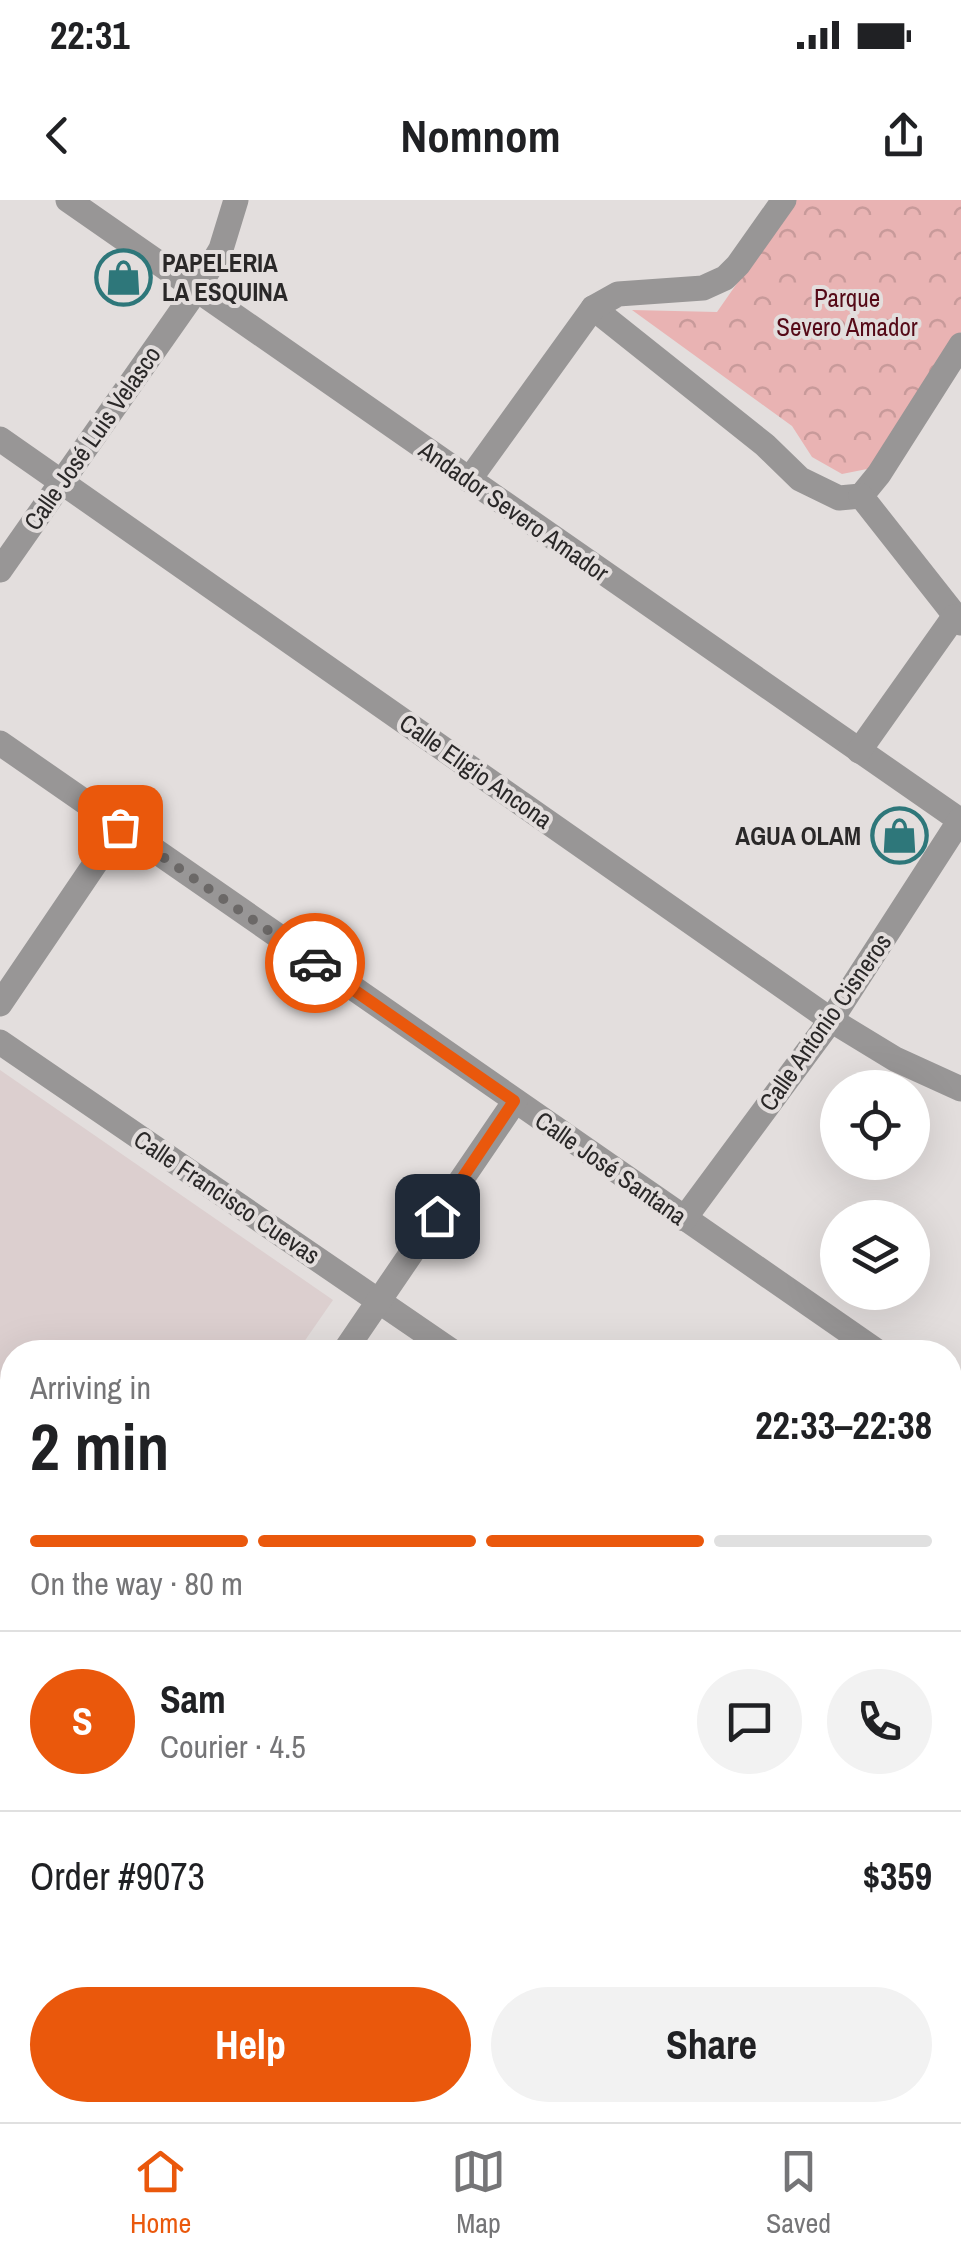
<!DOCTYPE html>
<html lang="en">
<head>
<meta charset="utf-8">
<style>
  :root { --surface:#fff; --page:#f2f2f2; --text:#202124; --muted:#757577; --line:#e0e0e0; --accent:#ea580c }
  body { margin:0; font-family:"Archivo Narrow",sans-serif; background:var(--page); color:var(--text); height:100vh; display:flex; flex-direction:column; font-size:38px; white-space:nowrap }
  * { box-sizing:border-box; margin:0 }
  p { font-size:32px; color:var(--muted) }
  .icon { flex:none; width:55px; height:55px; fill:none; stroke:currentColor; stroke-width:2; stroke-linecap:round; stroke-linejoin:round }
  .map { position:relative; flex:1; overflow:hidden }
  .side { position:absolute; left:0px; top:1140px; width:962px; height:782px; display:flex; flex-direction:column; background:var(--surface); border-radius:40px 40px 0 0; box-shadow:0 10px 40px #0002 }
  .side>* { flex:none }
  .tools { position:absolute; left:820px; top:870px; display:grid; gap:20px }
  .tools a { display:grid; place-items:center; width:110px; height:110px; border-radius:50%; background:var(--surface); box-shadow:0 10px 40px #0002; font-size:50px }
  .pin { position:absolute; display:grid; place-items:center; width:85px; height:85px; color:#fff; margin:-42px; border-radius:20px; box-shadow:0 5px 15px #0006 }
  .courier { position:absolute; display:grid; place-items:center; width:100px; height:100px; margin:-50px; border:8px solid #ea580c; border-radius:50%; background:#fff; color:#222; box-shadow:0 2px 12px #0007 }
  .overview em { font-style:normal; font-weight:700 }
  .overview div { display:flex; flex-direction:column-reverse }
  .overview { display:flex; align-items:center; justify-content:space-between; height:170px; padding:0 30px }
  h1 { font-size:65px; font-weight:700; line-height:75px }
  .bar { display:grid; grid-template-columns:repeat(4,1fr); gap:15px 10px; align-content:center; height:120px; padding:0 30px }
  .bar i { height:12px; border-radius:8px; background:var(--line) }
  .bar .active { background:var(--accent) }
  .bar p { grid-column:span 4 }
  .line { display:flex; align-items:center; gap:25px; padding:0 30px; border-top:2px solid var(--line) }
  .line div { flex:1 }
  .round { display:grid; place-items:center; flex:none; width:105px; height:105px; border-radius:52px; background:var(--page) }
  .cta { display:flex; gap:20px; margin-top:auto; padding:20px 30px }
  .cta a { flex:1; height:115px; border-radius:60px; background:var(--accent); color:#fff; font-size:40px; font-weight:700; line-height:115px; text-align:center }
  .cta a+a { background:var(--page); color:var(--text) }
  .status { display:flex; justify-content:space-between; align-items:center; height:70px; padding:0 50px; background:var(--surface); direction:ltr }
  .status svg { height:28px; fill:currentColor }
  header { display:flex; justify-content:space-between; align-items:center; height:130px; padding:0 30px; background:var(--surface); font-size:45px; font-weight:700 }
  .tab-bar { display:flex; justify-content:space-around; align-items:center; height:140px; border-top:2px solid var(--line); background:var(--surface); font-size:28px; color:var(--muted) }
  .tab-bar a { display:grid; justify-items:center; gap:5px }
  .tab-bar .active { color:var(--accent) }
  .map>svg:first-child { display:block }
  .built { fill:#dccfcf }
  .park { fill:url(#park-crowns) }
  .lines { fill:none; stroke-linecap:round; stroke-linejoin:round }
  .minor { stroke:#989696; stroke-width:25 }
  .done { stroke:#6b6867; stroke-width:10; stroke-dasharray:0 18 }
  .route { stroke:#ea580c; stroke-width:12 }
  .labels { text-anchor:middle; stroke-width:8; stroke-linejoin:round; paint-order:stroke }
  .poi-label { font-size:25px; font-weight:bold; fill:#2a2828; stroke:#e3dedd; text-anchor:start }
  .park-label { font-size:25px; fill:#550a17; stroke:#e3dedd }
  .street-label { font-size:25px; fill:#2a2828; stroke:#e3dedd }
</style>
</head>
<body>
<div class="status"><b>22:31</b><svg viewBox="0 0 49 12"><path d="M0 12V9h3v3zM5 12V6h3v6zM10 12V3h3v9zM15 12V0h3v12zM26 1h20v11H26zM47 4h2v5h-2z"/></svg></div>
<header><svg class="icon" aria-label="back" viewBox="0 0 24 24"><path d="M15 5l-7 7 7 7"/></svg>Nomnom<svg class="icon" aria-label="share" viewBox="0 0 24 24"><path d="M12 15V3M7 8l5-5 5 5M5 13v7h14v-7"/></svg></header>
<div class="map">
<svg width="961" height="1922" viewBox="0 0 961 1922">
  <defs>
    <pattern id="park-crowns" width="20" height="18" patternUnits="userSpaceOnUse" patternTransform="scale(2.5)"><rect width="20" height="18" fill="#e9b3b3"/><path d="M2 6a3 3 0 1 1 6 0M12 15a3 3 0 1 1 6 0" fill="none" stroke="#c89a9a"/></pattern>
  </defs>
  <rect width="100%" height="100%" fill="#e3dedd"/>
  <g class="built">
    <path d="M 0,870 L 333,1100 L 297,1152 L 12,1152 L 12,1407 L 0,1398 Z"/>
    <path d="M 0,1473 L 12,1481 L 12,1582 L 0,1602 Z"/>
  </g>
  <path class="park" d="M 795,0 L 961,0 L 961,132 L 872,268 L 842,274 L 812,257 L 792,226 L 632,110 L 717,112 Z"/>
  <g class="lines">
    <g class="minor">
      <path d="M 68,0 L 961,621"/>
      <path d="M 593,108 L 765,245 L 800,279 L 839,298 L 861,296"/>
      <path d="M 0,239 L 831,820 L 895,859 L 961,889"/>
      <path d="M 469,280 L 593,108 L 618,94 L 703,88 L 725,78 L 738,65 L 784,0"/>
      <path d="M 861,296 L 879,274 L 961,145"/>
      <path d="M 861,296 L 961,423"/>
      <path d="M 0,370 L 197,89 L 221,49 L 236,0"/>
      <path d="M 0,543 L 878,1152"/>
      <path d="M 859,551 L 954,417"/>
      <path d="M 0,804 L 120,627"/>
      <path d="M 0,842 L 453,1152"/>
      <path d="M 684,1019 L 831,820 L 960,620"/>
      <path d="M 344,1152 L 515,901"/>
      <path d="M 950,1202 L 961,1210"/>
      <path d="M 950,1334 L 961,1317"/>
      <path d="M 0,1427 L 12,1436"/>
      <path d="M 0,1656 L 12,1638"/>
      <path d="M 0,1730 L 12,1738"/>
      <path d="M 0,1777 L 12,1786"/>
      <path d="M 950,1783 L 961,1766"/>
      <path d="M 197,1910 L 215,1922"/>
      <path d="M 261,1910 L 278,1922"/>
      <path d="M 698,1910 L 716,1922"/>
      <path d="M 580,1922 L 588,1910"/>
      <path d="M 864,1922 L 871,1910"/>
    </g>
  </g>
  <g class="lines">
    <path class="done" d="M 120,627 L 315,763"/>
    <path class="route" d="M 315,763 L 514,901 L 437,1016"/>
  </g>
  <defs>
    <symbol id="shop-ring" viewBox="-11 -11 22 22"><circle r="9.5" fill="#e3dedd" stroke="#2e777a" stroke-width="1.5"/><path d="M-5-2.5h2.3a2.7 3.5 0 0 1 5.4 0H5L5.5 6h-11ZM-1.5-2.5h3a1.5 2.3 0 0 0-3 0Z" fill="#2e777a"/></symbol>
  </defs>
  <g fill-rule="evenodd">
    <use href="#shop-ring" x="92" y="46" width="63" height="63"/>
    <use href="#shop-ring" x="868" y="604" width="63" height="63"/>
  </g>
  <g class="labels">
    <g class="poi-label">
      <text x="162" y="72">PAPELERIA<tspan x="162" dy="29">LA ESQUINA</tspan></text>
      <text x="861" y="645" text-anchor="end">AGUA OLAM</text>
    </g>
    <g class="park-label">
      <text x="847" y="107">Parque<tspan x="847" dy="29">Severo Amador</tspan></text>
    </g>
    <g class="street-label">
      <text transform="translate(92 238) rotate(-55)" y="9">Calle José Luis Velasco</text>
      <text transform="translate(514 311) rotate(35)" y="9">Andador Severo Amador</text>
      <text transform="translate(476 571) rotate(35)" y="9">Calle Eligio Ancona</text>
      <text transform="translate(825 822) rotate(-55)" y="9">Calle Antonio Cisneros</text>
      <text transform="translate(611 968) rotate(35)" y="9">Calle José Santana</text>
      <text transform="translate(227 997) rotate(34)" y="9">Calle Francisco Cuevas</text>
    </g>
  </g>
</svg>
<div class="tools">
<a><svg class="icon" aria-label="locate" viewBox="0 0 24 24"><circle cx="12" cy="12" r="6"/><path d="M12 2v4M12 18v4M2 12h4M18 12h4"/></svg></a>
<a><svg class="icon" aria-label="layers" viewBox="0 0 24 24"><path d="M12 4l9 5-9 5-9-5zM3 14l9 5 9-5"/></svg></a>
</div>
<div class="pin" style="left:120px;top:627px;background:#ea580c"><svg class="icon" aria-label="bag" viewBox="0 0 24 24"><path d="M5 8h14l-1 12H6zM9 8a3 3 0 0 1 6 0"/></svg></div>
<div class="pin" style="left:437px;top:1016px;background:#1f2937"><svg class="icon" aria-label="home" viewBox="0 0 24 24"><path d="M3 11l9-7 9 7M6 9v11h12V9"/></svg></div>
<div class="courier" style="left:315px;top:763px"><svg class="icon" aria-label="car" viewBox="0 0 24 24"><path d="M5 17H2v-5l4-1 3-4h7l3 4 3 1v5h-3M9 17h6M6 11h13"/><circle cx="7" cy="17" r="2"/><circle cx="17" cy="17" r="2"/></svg></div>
<section class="side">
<div class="overview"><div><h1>2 min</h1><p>Arriving in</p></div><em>22:33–22:38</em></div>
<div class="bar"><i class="active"></i><i class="active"></i><i class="active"></i><i></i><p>On the way · 80 m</p></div>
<div class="line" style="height:180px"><b class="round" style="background:var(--accent);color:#fff">S</b><div><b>Sam</b><p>Courier · 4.5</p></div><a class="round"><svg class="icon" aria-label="chat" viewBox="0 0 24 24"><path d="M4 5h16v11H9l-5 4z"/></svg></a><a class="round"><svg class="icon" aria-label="phone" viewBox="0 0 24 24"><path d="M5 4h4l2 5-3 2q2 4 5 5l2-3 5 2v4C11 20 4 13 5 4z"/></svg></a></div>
<div class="line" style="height:130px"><div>Order #9073</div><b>$359</b></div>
<div class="cta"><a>Help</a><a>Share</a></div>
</section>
</div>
<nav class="tab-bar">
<a class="active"><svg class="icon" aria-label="home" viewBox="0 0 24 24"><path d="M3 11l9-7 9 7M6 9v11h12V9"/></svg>Home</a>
<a><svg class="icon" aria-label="map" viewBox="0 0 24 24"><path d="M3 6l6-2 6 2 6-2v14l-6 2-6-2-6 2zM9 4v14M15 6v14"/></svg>Map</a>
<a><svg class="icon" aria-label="saved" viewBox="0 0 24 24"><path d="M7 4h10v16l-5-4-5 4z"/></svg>Saved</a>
</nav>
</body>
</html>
